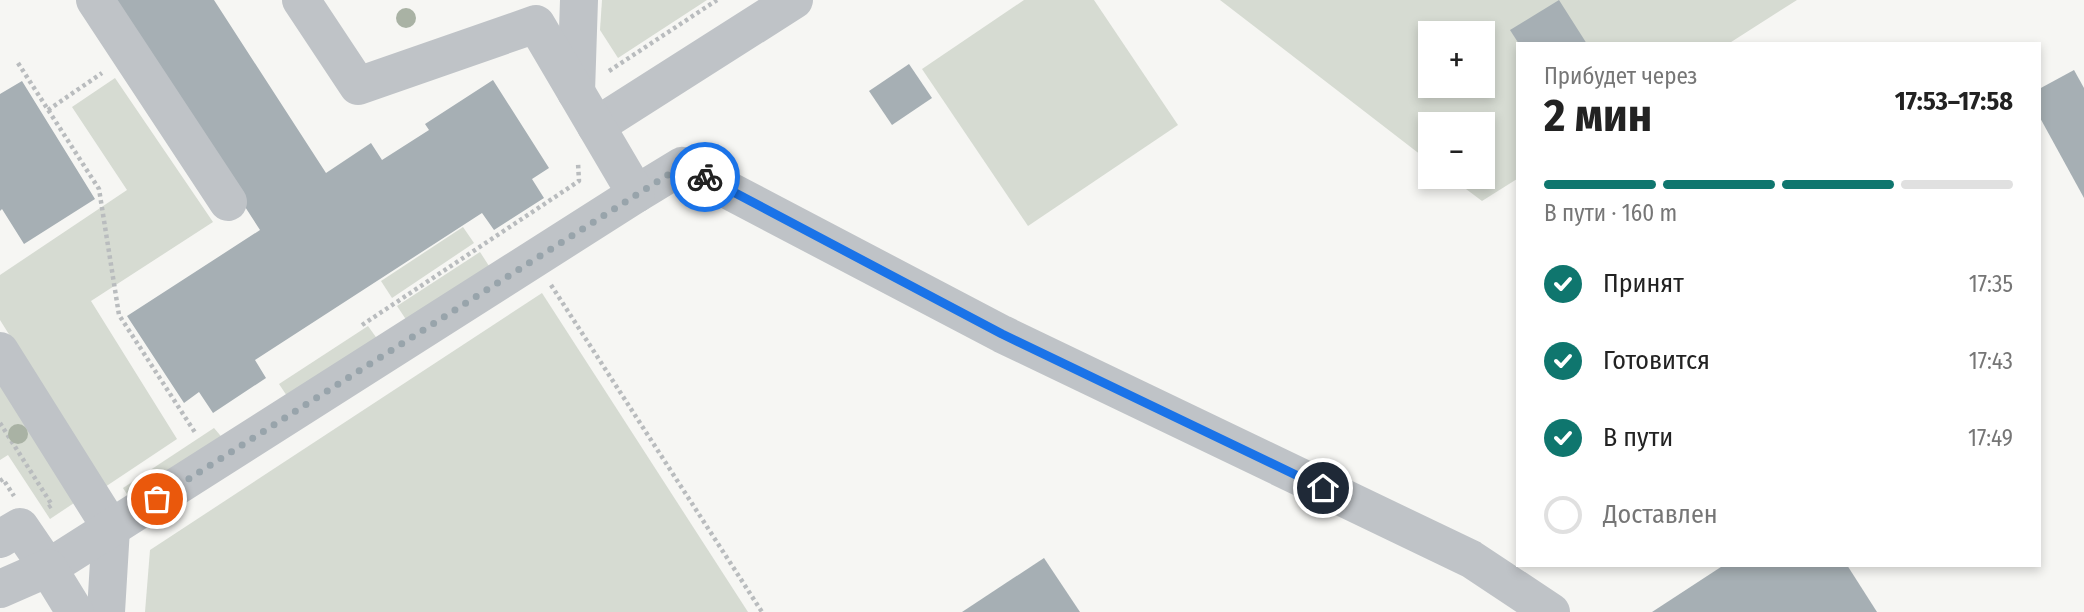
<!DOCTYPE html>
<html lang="ru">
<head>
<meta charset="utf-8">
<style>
  :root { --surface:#fff; --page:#f2f2f2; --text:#222; --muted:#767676; --line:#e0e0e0; --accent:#0f766e }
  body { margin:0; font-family:"Fira Sans Condensed",sans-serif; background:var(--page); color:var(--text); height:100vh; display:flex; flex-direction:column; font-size:26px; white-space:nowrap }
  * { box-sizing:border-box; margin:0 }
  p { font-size:23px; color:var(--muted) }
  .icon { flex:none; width:38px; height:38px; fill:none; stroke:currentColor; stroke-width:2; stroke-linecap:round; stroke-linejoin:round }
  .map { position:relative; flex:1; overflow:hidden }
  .side { position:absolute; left:1516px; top:42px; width:525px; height:525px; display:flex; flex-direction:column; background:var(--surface); border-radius:0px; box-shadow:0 4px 10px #0003 }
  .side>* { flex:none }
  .tools { position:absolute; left:1418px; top:21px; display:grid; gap:14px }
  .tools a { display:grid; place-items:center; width:77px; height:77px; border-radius:0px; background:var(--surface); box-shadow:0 4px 10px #0003; font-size:35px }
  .pin { position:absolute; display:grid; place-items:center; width:60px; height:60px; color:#fff; margin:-30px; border:4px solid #fff; border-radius:50%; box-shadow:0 2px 7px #0007 }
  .courier { position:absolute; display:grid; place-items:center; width:70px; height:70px; margin:-35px; border:5px solid #1a73e8; border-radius:50%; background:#fff; color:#222; box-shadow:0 2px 9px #0007 }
  .head em { font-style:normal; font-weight:700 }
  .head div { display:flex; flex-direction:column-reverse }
  .head { display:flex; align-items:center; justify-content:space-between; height:119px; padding:0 28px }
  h1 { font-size:46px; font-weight:700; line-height:52px }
  .bar { display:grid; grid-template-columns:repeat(4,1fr); gap:10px 7px; align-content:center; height:84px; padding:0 28px }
  .bar i { height:9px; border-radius:5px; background:var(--line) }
  .bar .on { background:var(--accent) }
  .bar p { grid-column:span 4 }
  ol { padding:0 28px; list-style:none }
  li { display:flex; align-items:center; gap:21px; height:77px }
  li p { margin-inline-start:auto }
  li .icon { padding:7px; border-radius:50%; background:var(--accent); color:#fff; stroke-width:4 }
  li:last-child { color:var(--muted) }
  li i { width:38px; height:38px; border:4px solid var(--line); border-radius:50% }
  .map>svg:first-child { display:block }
  .green { fill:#d6dbd2; fill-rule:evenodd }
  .building { fill:#a6afb4 }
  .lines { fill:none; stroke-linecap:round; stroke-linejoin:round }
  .path { stroke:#b9bcbe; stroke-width:4.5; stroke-dasharray:3.5 3.5; stroke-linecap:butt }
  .minor { stroke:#bfc3c7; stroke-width:38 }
  .tree { fill:#a9b2a4 }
  .done { stroke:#98a4ab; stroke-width:7; stroke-dasharray:0 12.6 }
  .route { stroke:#1a73e8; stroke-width:9 }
</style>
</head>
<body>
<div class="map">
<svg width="2084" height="612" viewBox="0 0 2084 612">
  <rect width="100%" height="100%" fill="#f6f6f3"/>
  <g class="green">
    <path d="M 602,0 L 707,0 L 618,58 L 600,30 Z"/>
    <path d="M 1024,0 L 1094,0 L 1178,125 L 1028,226 L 922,69 Z"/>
    <path d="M 1220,0 L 1797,0 L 1728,44 L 1517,44 L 1517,179 L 1482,201 L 1450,177 L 1482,177 L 1482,124 L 1430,124 L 1430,162 ZM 1430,33 L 1482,33 L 1482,86 L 1430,86 Z"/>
    <path d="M 115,78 L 213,222 L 91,301 L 177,439 L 105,487 L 0,320 L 0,275 L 127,190 L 72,107 Z"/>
    <path d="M 463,227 L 474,243 L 392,298 L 381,281 Z"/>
    <path d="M 480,252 L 489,266 L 407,321 L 397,306 Z"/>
    <path d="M 542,293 L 748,612 L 145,612 L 150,550 Z"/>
    <path d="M 368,326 L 378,340 L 289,399 L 279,384 Z"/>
    <path d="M 0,381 L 77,501 L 50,519 L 8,455 L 0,460 Z"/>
    <path d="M 214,428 L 225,441 L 132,502 L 123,488 Z"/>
  </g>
  <g class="building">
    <path d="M 111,0 L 214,0 L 326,173 L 371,143 L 382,160 L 429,130 L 425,124 L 493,80 L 549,168 L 532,179 L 544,198 L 494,230 L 482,213 L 255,360 L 266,378 L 213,413 L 199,392 L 184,403 L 127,316 L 260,230 Z"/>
    <path d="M 1559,0 L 1587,44 L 1519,44 L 1510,30 Z"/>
    <path d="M 909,64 L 932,98 L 892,125 L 869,91 Z"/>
    <path d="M 2074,70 L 2084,88 L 2084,198 L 2039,116 L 2039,89 Z"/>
    <path d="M 22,81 L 95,199 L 24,244 L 2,209 L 0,211 L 0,94 Z"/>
    <path d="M 1044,558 L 1080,612 L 962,612 Z"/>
    <path d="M 1724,565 L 1847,565 L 1877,612 L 1652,612 Z"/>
  </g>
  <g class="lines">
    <g class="path">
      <path d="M 18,63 L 99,189 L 119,315 L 196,434"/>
      <path d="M 609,71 L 717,0"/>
      <path d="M 48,110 L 102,73"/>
      <path d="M 551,285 L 762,612"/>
      <path d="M 362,325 L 579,181 L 578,163"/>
      <path d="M 0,423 L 52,505 L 46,509"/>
      <path d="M 0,481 L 3,479 L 14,496"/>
    </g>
    <g class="minor">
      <path d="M 95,0 L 228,202"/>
      <path d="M 576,92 L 579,0"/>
      <path d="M 596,126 L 794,0"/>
      <path d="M 636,194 L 682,166 L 1002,334 L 1471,559 L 1551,612"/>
      <path d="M 0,351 L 111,528 L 106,612"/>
      <path d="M 0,539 L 20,527 L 48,568 L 636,194 L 536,24 L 358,86 L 301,0"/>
      <path d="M 0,589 L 48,568 L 75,612"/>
    </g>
  </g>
  <g class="tree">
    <circle cx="406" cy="18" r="10"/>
    <circle cx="18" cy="434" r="10"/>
  </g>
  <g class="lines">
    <path class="done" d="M 157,499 L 682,166 L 705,177"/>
    <path class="route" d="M 705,177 L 1002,334 L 1323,488"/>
  </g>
</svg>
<div class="tools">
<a>+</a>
<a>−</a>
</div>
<div class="pin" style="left:157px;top:499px;background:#ea580c"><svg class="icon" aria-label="bag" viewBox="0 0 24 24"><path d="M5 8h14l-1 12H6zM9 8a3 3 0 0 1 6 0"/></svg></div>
<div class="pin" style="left:1323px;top:488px;background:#1f2937"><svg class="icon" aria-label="home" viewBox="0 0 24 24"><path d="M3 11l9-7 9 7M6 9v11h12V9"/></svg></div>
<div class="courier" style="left:705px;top:177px"><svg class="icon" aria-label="bike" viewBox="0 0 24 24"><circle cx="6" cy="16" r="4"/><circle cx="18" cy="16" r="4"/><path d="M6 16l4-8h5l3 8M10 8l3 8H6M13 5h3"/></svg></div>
<section class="side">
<div class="head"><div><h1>2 мин</h1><p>Прибудет через</p></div><em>17:53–17:58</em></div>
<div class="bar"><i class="on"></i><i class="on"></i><i class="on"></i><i></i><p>В пути · 160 m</p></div>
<ol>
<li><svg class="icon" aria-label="check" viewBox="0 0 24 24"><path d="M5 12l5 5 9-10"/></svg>Принят<p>17:35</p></li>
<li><svg class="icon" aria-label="check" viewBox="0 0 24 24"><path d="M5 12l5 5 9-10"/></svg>Готовится<p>17:43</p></li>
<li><svg class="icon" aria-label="check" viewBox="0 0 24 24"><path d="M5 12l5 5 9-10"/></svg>В пути<p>17:49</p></li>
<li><i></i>Доставлен</li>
</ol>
</section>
</div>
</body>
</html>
